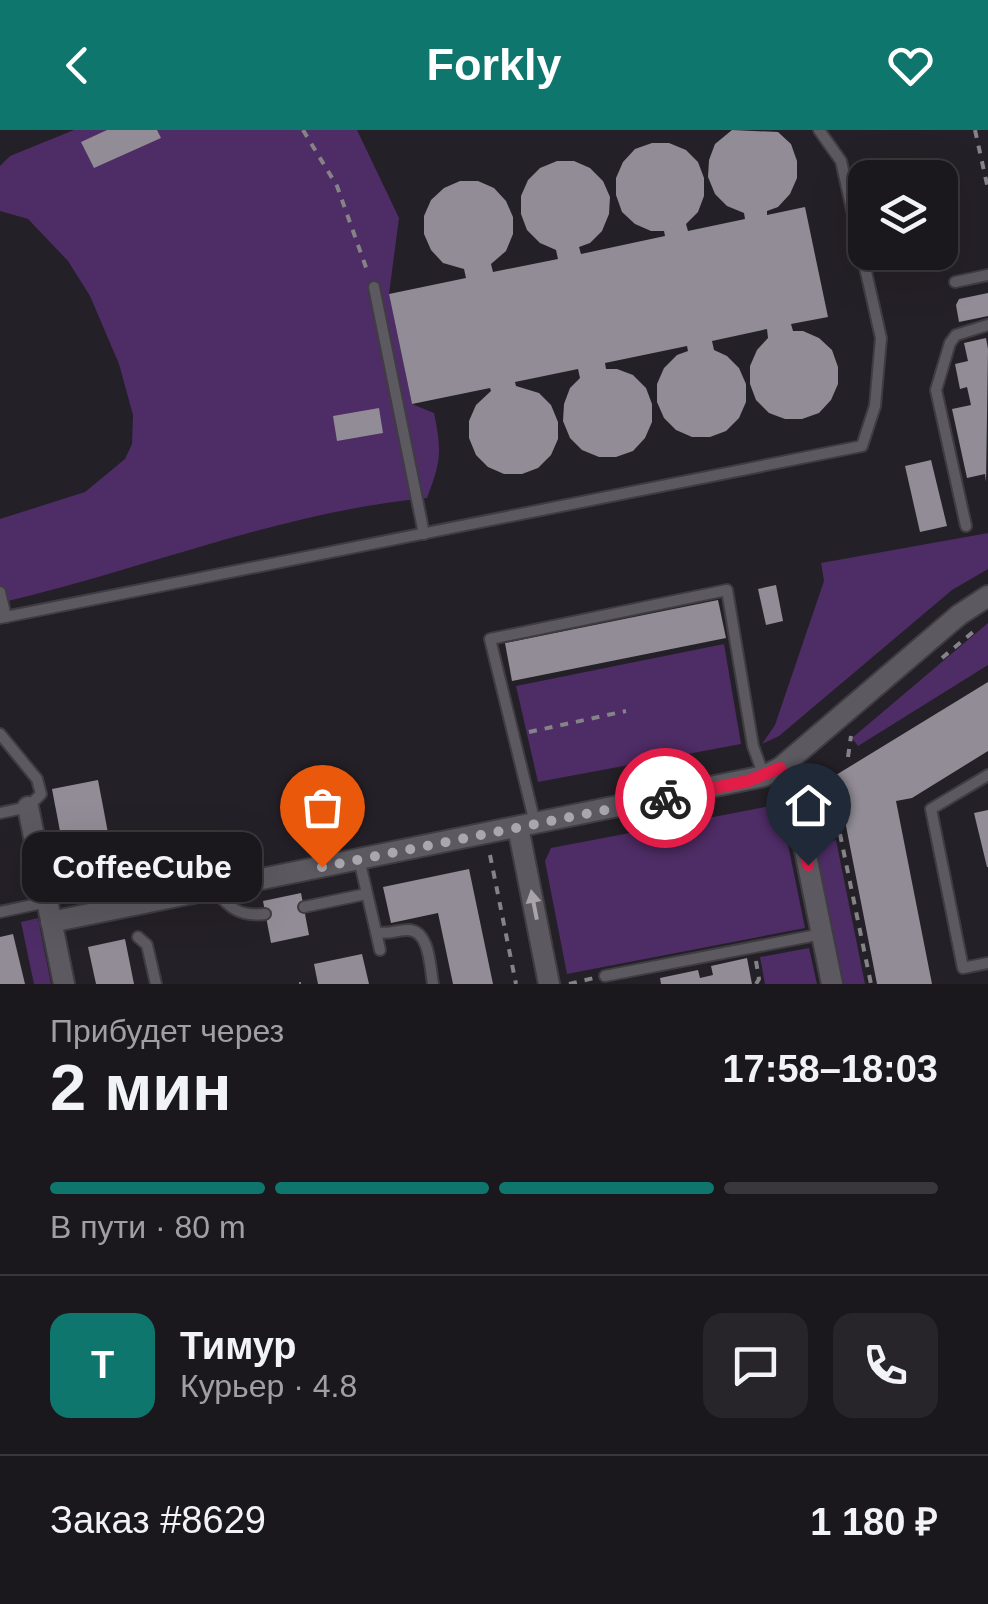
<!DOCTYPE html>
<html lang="ru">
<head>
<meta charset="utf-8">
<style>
  :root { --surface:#1b181d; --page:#28252a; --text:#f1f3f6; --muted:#a0a0a4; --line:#39373b; --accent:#0f766e }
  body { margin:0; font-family:Helvetica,sans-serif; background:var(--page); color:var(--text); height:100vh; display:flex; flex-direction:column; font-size:38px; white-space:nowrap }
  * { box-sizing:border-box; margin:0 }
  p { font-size:32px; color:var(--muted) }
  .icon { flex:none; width:55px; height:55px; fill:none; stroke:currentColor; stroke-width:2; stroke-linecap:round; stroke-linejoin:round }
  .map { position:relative; height:854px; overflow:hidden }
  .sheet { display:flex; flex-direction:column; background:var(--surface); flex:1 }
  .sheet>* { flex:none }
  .tools { position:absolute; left:848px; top:30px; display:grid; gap:20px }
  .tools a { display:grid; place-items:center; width:110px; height:110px; border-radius:20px; background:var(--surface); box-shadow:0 10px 40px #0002,0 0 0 2px var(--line); font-size:50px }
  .pin { position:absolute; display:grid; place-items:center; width:85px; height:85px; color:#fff; margin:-102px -42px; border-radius:50% 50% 50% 0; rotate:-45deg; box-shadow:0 0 10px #0007 }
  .pin .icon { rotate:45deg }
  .courier { position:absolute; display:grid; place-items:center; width:100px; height:100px; margin:-50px; border:8px solid #e11d48; border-radius:50%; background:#fff; color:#222; box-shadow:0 2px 12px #0007 }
  .bubble { position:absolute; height:70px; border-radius:20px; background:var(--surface); box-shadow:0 10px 40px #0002,0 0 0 2px var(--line); font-size:32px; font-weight:800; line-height:70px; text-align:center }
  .overview em { font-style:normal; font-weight:800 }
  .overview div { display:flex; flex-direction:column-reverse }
  .overview { display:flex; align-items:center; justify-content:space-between; height:170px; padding:0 50px }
  h1 { font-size:65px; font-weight:800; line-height:75px }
  .bar { display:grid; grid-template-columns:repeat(4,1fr); gap:15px 10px; align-content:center; height:120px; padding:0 50px }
  .bar i { height:12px; border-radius:8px; background:var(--line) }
  .bar .selected { background:var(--accent) }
  .bar p { grid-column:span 4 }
  .line { display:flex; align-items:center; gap:25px; padding:0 50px; border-top:2px solid var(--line) }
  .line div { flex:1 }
  .round { display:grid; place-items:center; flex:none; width:105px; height:105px; border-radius:20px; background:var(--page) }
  header { display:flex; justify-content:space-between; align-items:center; height:130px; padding:0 50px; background:var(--accent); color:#fff; font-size:45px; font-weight:800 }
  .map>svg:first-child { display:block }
  .green { fill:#4e2c65 }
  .building { fill:#918c95 }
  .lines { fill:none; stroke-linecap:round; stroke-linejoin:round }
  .lane-casing { stroke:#3f3c42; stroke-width:14 }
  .street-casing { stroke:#3f3c42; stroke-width:24 }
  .path { stroke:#858288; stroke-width:4; stroke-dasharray:8 8; stroke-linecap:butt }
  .lane { stroke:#5d5961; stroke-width:10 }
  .street { stroke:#5d5961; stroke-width:20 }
  .oneway { fill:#a8a4aa }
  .done { stroke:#aaa7ac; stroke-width:10; stroke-dasharray:0 18 }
  .route { stroke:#e11d48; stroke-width:12 }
</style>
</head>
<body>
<header><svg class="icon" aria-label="back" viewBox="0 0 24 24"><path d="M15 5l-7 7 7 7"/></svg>Forkly<svg class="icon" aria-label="heart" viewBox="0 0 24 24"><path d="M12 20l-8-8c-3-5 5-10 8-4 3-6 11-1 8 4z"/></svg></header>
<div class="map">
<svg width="988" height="854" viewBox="0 0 988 854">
  <rect width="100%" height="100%" fill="#242027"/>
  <g class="green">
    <path d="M 74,0 L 357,0 L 399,88 L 389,164 L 412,274 L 434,283 C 442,321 441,332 427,368 C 280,382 143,440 0,473 L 0,389 L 85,362 L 125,329 L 132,314 L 133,285 L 119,234 L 90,166 L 68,131 L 28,89 L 0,81 L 0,36 L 10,26 Z"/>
    <path d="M 988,403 L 988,439 L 952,460 L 779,606 L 762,614 L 775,595 L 824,451 L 821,433 Z"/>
    <path d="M 988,493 L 988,535 L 858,616 L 852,608 Z"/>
    <path d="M 724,514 L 741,614 L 538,652 L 516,556 Z"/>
    <path d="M 770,676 L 777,676 L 781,680 L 805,798 L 567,844 L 545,731 L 551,718 Z"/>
    <path d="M 836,710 L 865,854 L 844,854 L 815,714 Z"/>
    <path d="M 38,788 L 51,854 L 34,854 L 21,792 Z"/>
    <path d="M 809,818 L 817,854 L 765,854 L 760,827 Z"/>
  </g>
  <g class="building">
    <path d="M 107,0 L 157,0 L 161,8 L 94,38 L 81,12 Z"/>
    <path d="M 732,0 L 778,2 L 791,14 L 797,31 L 797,48 L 790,64 L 778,77 L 767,81 L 767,85 L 805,77 L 828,187 L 791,194 L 793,201 L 803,201 L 819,208 L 832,220 L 838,237 L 838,254 L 831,270 L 819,283 L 802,289 L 785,289 L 769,283 L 756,270 L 750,254 L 750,236 L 757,220 L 768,208 L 767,199 L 712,211 L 714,220 L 727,226 L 739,238 L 746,254 L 746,272 L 739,288 L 726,301 L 710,307 L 692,307 L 676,300 L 664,288 L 657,272 L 657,254 L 664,238 L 677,225 L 688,221 L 687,216 L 605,233 L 606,239 L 617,239 L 633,245 L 646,258 L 652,274 L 652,292 L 645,308 L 633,321 L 616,327 L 599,327 L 582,320 L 570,308 L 563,291 L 564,274 L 570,258 L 580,248 L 578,239 L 515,252 L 516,256 L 539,263 L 551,275 L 558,292 L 558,309 L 551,325 L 538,338 L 522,344 L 504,344 L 488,337 L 476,325 L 469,308 L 469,291 L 476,275 L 491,261 L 490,258 L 412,274 L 389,164 L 466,148 L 464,139 L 443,133 L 431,120 L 424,104 L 424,86 L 431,70 L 444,58 L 460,51 L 478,51 L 494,58 L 506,71 L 513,87 L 513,104 L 506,121 L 491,134 L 493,142 L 558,129 L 556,120 L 540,113 L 527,100 L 521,84 L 521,66 L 528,50 L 540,38 L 557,31 L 574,31 L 590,38 L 603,51 L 610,67 L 609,84 L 602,101 L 590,113 L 579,117 L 581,124 L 665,106 L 664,101 L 651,101 L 635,94 L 622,82 L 616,65 L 616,48 L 623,32 L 635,19 L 652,13 L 669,13 L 686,20 L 698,32 L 704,48 L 704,66 L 698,82 L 686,94 L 688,101 L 745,89 L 744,83 L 727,76 L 715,64 L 708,47 L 709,30 L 715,14 Z"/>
    <path d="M 988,163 L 988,186 L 959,192 L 956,175 L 959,169 Z"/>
    <path d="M 986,208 L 988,219 L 986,352 L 985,344 L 967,348 L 952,279 L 971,275 L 967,257 L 960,259 L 955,234 L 968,231 L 964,213 Z"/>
    <path d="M 379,278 L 383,303 L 337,311 L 333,286 Z"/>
    <path d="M 931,330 L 947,396 L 920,402 L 905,336 Z"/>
    <path d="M 776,455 L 783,491 L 766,495 L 758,459 Z"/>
    <path d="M 718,470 L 726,508 L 512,551 L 505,513 Z"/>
    <path d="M 988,552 L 988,621 L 912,668 L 896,671 L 932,854 L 877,854 L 836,645 Z"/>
    <path d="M 98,650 L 112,724 L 66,733 L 52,659 Z"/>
    <path d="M 988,680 L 988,737 L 987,737 L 974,683 Z"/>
    <path d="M 469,739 L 493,854 L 453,854 L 438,783 L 391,793 L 383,757 Z"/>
    <path d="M 301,763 L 309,805 L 271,813 L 263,771 Z"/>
    <path d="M 13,804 L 25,854 L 0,854 L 0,807 Z"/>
    <path d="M 125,809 L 134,854 L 96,854 L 88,817 Z"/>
    <path d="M 362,824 L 369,854 L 318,854 L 314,834 Z"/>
    <path d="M 747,828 L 752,854 L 661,854 L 660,848 L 698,840 L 700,848 L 713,845 L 711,836 Z"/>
  </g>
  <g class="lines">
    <defs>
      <g id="lane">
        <path d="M 955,152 L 988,145"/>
        <path d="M 374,157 L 424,404"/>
        <path d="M 966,396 L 936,260 L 950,213 L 956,205 L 988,195"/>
        <path d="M 0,462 L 6,487"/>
        <path d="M 0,488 L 862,316 L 875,276 L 881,208 L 841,31 L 819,0"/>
        <path d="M 0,604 L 37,649 L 41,664 L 28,677 L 0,683"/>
        <path d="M 988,645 L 931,679 L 963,838 L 988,833"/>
        <path d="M 535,693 L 490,509 L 727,460 L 753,616 L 764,646"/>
        <path d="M 359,729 L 376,802 C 388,805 396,800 408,800 C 430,800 430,838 433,854"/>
        <path d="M 213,759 C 230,778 239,787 265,784"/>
        <path d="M 304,777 L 366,764"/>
        <path d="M 0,782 L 47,772"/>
        <path d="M 376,802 L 380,820"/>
        <path d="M 138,807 L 147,815 L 156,854"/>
        <path d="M 605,846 L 822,804"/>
      </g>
      <g id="street">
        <path d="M 780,638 L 794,666 L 832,854"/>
        <path d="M 28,677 L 64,854"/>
        <path d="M 518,697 L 549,854"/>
        <path d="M 51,792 L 764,646 L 780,638 L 959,485 L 988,466"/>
      </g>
    </defs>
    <use href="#lane" class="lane-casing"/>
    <use href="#street" class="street-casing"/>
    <g class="path">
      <path d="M 303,0 L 337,56 L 368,143"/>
      <path d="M 975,0 L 988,59"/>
      <path d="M 942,528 L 973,502"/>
      <path d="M 529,602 L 626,581"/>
      <path d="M 848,627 L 851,606"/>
      <path d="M 840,704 L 871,854"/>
      <path d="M 490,725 L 516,854"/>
      <path d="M 756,831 L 759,849 L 756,854"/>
      <path d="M 299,854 L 301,854"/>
      <path d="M 569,854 L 594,848"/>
    </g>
    <use href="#lane" class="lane"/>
    <use href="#street" class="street"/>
  </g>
  <defs><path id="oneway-solid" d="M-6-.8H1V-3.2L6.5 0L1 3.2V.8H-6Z" transform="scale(2.5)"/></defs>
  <use class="oneway" href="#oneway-solid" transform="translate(534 775) rotate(-101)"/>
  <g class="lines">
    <path class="done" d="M 322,737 L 665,668"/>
    <path class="route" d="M 665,668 L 748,651 L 780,638 L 794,666 L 808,735"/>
  </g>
</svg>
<div class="tools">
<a><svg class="icon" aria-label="layers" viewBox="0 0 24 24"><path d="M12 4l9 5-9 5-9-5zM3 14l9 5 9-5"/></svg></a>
</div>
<div class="pin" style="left:322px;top:737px;background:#ea580c"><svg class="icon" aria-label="bag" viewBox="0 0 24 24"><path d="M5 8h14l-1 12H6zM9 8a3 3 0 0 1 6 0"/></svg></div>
<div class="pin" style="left:808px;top:735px;background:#1f2937"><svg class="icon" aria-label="home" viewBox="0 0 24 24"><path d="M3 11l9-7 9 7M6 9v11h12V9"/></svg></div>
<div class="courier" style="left:665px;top:668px"><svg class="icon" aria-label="bike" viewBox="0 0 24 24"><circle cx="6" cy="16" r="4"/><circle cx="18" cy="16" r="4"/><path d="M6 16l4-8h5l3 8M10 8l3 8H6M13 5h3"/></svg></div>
<div class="bubble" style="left:22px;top:702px;width:240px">CoffeeCube</div>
</div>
<section class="sheet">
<div class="overview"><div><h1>2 мин</h1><p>Прибудет через</p></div><em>17:58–18:03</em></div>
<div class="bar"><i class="selected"></i><i class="selected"></i><i class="selected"></i><i></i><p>В пути · 80 m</p></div>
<div class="line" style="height:180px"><b class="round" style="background:var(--accent);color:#fff">Т</b><div><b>Тимур</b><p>Курьер · 4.8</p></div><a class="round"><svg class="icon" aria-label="chat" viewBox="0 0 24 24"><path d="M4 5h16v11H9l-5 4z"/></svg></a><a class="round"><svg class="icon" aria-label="phone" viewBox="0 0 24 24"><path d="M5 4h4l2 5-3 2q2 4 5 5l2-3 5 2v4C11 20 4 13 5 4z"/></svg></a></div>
<div class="line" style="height:130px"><div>Заказ #8629</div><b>1 180 ₽</b></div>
</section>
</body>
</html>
